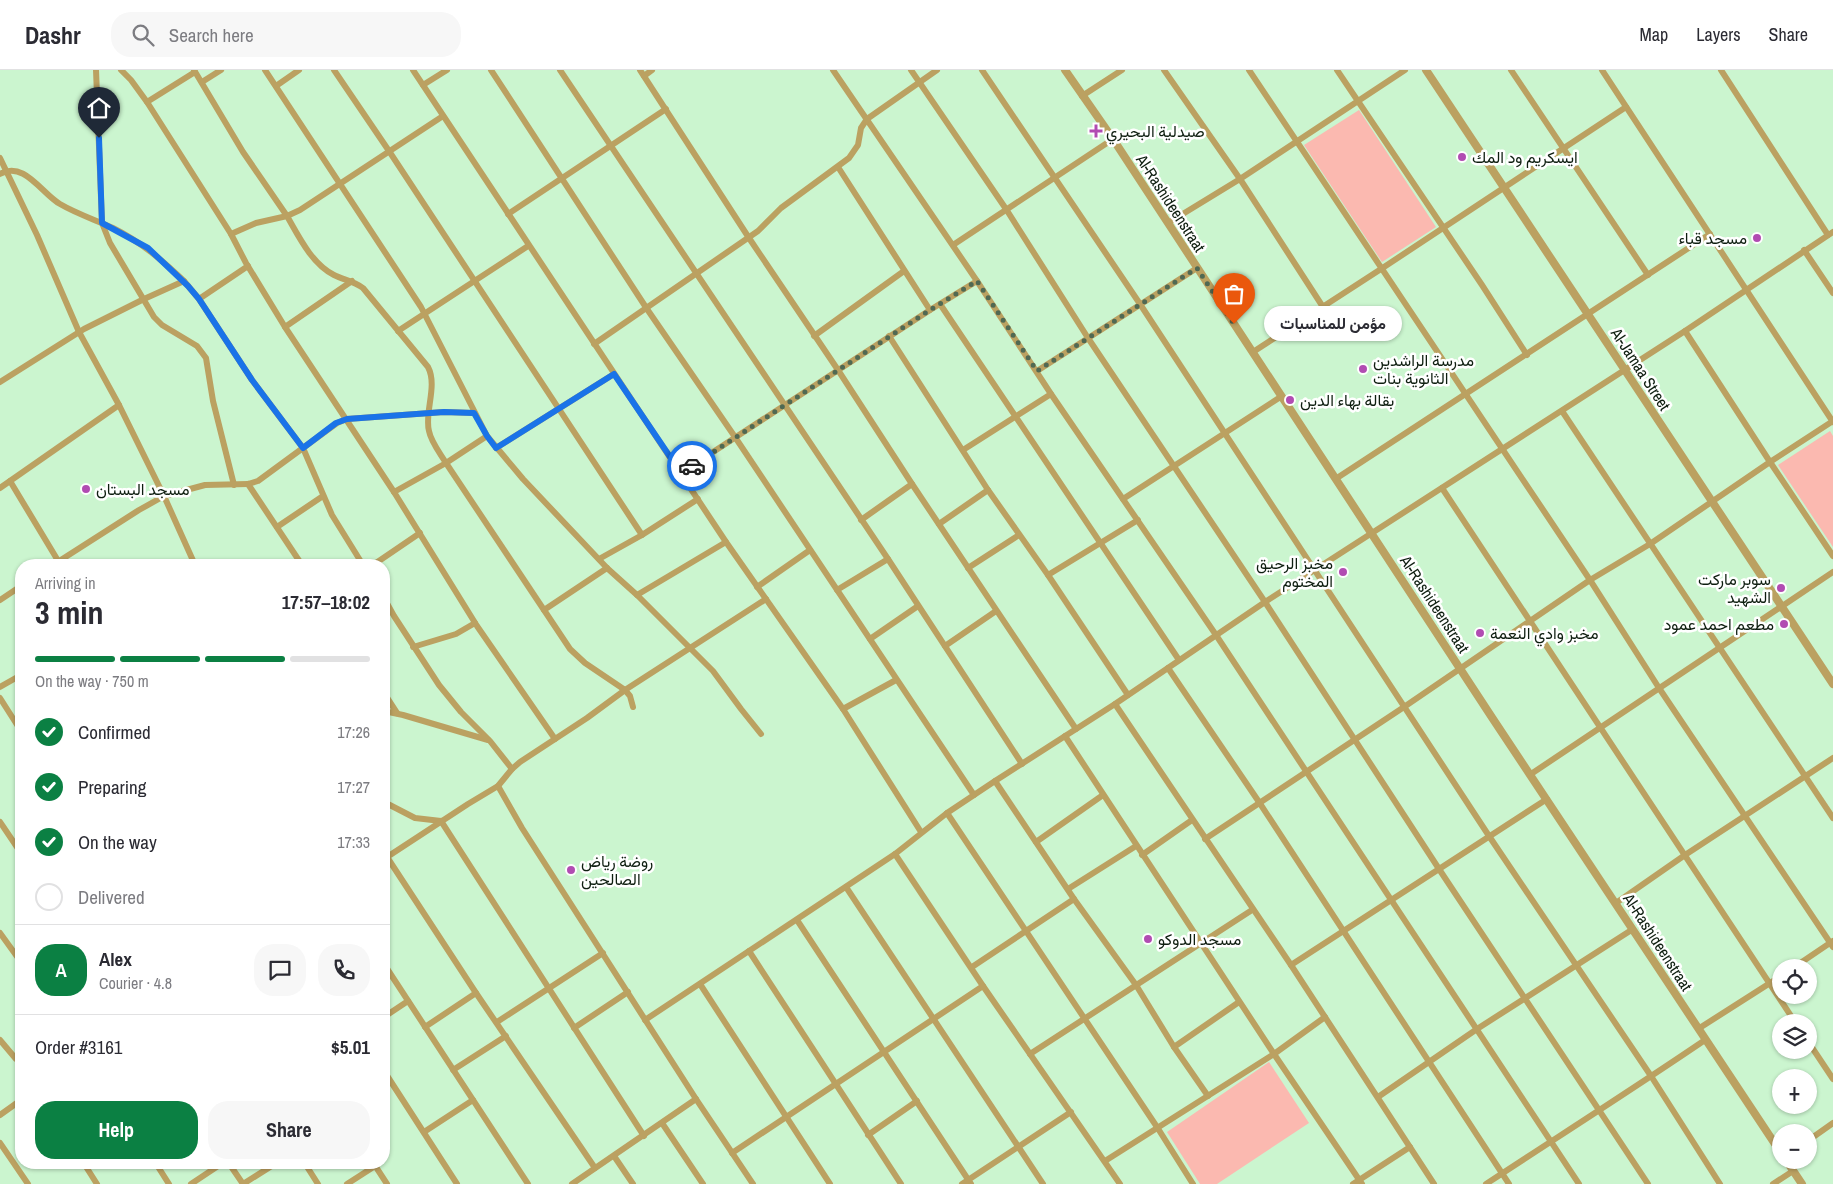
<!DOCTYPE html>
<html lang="en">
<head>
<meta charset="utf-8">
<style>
  :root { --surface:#fff; --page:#f7f7f7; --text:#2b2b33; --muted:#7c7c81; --line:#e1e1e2; --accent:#0b8043 }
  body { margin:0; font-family:"Archivo Narrow",Vazirmatn,sans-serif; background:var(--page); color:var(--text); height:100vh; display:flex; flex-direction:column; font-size:19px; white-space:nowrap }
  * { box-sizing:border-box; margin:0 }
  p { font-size:16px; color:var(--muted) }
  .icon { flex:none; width:28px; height:28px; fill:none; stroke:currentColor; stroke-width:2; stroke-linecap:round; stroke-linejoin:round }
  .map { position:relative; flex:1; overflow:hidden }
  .side { position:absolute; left:15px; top:489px; width:375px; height:610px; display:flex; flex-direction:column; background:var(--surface); border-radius:20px; box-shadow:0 1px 4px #0004 }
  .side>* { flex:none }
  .buttons { position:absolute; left:1772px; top:889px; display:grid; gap:10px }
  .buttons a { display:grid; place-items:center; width:45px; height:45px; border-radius:50%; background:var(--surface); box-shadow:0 1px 4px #0004; font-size:25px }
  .pin { position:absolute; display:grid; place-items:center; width:42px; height:42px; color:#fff; margin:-51px -21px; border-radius:50% 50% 50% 0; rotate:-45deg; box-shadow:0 0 5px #0007 }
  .pin .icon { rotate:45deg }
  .courier { position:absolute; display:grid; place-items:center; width:50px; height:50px; margin:-25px; border:4px solid #1a73e8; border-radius:50%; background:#fff; color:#222; box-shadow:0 1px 6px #0007 }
  .bubble { position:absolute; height:35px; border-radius:18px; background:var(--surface); box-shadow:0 1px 4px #0004; font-size:16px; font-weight:700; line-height:35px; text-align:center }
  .head em { font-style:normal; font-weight:700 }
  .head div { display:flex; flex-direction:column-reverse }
  .head { display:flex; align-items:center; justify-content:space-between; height:85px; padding:0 20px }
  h1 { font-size:32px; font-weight:700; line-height:38px }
  .bar { display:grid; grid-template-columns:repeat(4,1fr); gap:8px 5px; align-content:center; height:60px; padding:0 20px }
  .bar i { height:6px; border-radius:4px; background:var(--line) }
  .bar .on { background:var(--accent) }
  .bar p { grid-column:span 4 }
  .line { display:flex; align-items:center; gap:12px; padding:0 20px; border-top:1px solid var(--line) }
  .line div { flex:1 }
  .round { display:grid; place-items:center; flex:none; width:52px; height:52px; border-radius:20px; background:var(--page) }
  ol { padding:0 20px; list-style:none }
  li { display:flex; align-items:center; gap:15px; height:55px }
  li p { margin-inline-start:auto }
  li .icon { padding:5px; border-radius:50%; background:var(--accent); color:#fff; stroke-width:4 }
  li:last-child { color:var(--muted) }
  li i { width:28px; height:28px; border:2px solid var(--line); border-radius:50% }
  .action { display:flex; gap:10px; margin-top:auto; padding:10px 20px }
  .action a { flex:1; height:58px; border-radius:20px; background:var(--accent); color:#fff; font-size:20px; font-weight:700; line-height:58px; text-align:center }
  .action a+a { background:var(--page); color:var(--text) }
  header { display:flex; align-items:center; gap:30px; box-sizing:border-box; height:70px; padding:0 25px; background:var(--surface); border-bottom:1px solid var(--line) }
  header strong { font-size:24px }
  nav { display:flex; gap:28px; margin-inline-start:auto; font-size:18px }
  .search { width:350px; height:45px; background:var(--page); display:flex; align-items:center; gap:12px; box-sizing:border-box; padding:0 18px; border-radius:20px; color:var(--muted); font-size:19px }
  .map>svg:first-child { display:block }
  .grass { fill:#fbb9b0 }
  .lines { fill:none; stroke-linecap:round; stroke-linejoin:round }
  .minor { stroke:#bba161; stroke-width:6 }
  .tertiary { stroke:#bba161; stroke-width:8 }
  .done { stroke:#506953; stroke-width:5; stroke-dasharray:0 9 }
  .route { stroke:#1a73e8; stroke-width:6 }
  .poi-dot { fill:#b14cb2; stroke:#fff; stroke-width:2 }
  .labels { text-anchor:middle; stroke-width:5; stroke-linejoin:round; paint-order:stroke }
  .poi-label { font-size:16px; fill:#0e1e10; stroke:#fff; text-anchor:start }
  .street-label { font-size:16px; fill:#0e1e10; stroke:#fff }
</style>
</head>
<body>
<header>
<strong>Dashr</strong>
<div class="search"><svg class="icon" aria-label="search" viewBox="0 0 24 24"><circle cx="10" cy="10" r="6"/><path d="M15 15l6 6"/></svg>Search here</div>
<nav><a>Map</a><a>Layers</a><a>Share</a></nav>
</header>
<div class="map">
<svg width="1833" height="1114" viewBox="0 0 1833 1114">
  <rect width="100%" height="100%" fill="#cbf5cf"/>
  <g class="grass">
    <path d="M 1359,40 L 1436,157 L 1382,192 L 1304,75 Z"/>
    <path d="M 1830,361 L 1833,366 L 1833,477 L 1778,395 Z"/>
    <path d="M 1269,992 L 1309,1053 L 1217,1114 L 1200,1114 L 1167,1062 Z"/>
  </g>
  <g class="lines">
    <g class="minor">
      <path d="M 96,0 L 102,153 L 110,173 L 154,247 L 162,255 L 197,276 L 206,288 L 213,331 L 234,415"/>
      <path d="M 121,0 L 131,10 L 147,32 L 231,164 L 256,153 L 287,146 C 299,167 312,194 334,205 C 344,210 354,211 363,218 L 428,297 C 438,316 424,343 429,361 C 431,372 440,383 446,393 L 544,540"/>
      <path d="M 194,0 L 243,82 L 287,146 L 300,140 L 443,46"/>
      <path d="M 265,0 L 421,237 L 487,366 L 523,409 L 607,498 L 637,525 L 713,601 L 741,639 L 761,664"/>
      <path d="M 334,0 L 389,81 L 642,465"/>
      <path d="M 413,0 L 726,472 L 843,639 L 921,762"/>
      <path d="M 491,0 L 647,239 L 735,367 L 974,725"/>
      <path d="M 560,0 L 888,489 L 1022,694"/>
      <path d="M 640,0 L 749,168 L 838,300 L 912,414 L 1076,659"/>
      <path d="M 833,0 L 977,211 L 1051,324 L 1216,565 L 1579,1114"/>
      <path d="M 911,0 L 1006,139 L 1088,268 L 1265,532 L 1439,799 L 1648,1114"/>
      <path d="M 982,0 L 1140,234 L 1489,766 L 1651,1006 L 1720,1114"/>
      <path d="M 1164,0 L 1240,109 L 1323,237"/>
      <path d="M 1249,0 L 1590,510 L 1659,618 L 1833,877"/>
      <path d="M 1337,0 L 1482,215 L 1527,285"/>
      <path d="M 1511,0 L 1648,205"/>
      <path d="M 1602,0 L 1833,352"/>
      <path d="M 1721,0 L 1828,165"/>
      <path d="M 644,6 L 652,0"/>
      <path d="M 202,12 L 221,0"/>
      <path d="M 423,15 L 447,0"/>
      <path d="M 276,16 L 299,0"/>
      <path d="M 1082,26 L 1122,0"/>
      <path d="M 147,32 L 195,2"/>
      <path d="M 0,88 L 37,165 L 79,262 L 119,335 L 164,426 L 195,495"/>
      <path d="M 838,97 L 930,240"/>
      <path d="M 0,104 C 24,90 42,124 60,134 C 77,144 96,150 113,158 C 141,172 162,190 184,211"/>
      <path d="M 508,144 L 666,39"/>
      <path d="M 1168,153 L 1240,109 L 1405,0"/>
      <path d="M 231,164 L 246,193 L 285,257 L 394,422"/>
      <path d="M 953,175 L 1113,69"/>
      <path d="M 1804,180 L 1833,223"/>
      <path d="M 199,229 L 248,196"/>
      <path d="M 940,234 L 1179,590"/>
      <path d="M 285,257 L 352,211"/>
      <path d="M 398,261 L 528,176"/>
      <path d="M 1685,261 L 1770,392 L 1833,486"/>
      <path d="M 814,266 L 904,201"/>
      <path d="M 889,266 L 988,420 L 1048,505 L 1128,625"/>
      <path d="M 594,274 L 758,161 L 781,138 L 849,88 L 858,75 L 861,58 L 867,49 L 937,0"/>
      <path d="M 1253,282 L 1381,199 L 1626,37"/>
      <path d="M 1037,301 L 1197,198"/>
      <path d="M 0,312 L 84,259 L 144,229 L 184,211 L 199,229 L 252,310 L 303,378 L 332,445 L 363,495"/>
      <path d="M 1562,341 L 1833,748"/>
      <path d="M 487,366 L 446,393 L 394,422 L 477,556 L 555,669"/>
      <path d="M 496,378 L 614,304"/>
      <path d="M 963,380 L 1051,324"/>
      <path d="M 681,403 L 930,240 L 977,211"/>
      <path d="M 1337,408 L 1710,164"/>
      <path d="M 10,411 L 60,494"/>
      <path d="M 248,414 L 302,495"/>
      <path d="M 0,418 L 119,335"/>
      <path d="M 1442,418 L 1795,952"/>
      <path d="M 1123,429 L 1282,326"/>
      <path d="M 861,450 L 912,414"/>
      <path d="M 939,454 L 988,420"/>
      <path d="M 277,457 L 323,426"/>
      <path d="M 599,489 L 642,465 L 698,429"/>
      <path d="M 53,495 L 139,440 L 164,426 L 205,415 L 248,414 L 258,411 L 337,353 L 347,349 L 444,342 L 474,343"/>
      <path d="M 373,495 L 420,463"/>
      <path d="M 607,498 L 544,540 L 570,579 L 585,593 L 625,620 L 630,626 L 633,637"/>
      <path d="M 968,498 L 1019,465"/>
      <path d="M 1048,505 L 1138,450"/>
      <path d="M 757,517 L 810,480"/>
      <path d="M 837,520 L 888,489"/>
      <path d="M 637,525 L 726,472"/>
      <path d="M 384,528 L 394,546 L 439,615 L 461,642 L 490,671 L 512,699"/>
      <path d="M 0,530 L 21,516"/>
      <path d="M 870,569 L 918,536"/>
      <path d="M 945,576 L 996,541"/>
      <path d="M 413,577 L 456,564 L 475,553"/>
      <path d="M 1168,598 L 1259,732 L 1509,1114"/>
      <path d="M 0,617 L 21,605"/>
      <path d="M 384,623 L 397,643"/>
      <path d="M 0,628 L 21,661"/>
      <path d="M 1115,634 L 1291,895 L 1434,1114"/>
      <path d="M 843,639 L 896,610"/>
      <path d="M 384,641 L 403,645 L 488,670"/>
      <path d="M 1065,666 L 1274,984 L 1362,1114"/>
      <path d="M 1531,704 L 1833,502"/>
      <path d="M 995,711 L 1074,829 L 1136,915 L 1174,977 L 1208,1026"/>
      <path d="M 498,716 L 522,758 L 696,1029 L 753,1114"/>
      <path d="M 384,732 L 415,748 L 441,751"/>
      <path d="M 947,743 L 1157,1057 L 1193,1114"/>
      <path d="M 441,751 L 644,1066"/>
      <path d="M 0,752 L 21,783"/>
      <path d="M 1205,769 L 1404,637 L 1590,510 L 1650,474 L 1770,392 L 1833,351"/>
      <path d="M 1036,772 L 1103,725"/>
      <path d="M 895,784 L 983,916 L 1120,1114"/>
      <path d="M 1142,785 L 1192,750"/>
      <path d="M 387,787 L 476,923 L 595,1098"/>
      <path d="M 384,789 L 468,734 L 498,716 L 512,699 L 520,692 L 587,648 L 625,620 L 766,529"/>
      <path d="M 846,817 L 1043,1114"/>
      <path d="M 1068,819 L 1136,776"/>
      <path d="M 1616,833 L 1685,785 L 1833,688"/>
      <path d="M 797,850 L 971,1114"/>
      <path d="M 0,863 L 21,892"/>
      <path d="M 749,881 L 901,1114"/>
      <path d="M 384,894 L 528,1114"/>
      <path d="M 1291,895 L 1547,729"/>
      <path d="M 972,897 L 1074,829"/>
      <path d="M 1793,898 L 1833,871"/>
      <path d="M 700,914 L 830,1114"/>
      <path d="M 384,947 L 408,931"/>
      <path d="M 645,950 L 895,784 L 947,743 L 995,711 L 1115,634 L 1265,532 L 1685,261 L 1833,162"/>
      <path d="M 497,952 L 603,883"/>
      <path d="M 425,957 L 476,923"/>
      <path d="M 574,958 L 628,922"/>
      <path d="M 1698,959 L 1781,906"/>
      <path d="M 0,970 L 16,989 L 21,989"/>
      <path d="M 1809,973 L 1833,1009"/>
      <path d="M 1174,977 L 1239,932"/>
      <path d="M 1030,984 L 1252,840"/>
      <path d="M 453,1000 L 506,966"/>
      <path d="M 384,1001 L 457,1114"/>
      <path d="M 1378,1027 L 1477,959 L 1633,859"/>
      <path d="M 0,1045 L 21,1030"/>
      <path d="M 662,1053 L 703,1114"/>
      <path d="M 424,1062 L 473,1030"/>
      <path d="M 868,1065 L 917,1031"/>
      <path d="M 1809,1070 L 1833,1053"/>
      <path d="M 0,1073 L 28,1114"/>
      <path d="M 732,1083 L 983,916"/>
      <path d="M 614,1086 L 633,1114"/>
      <path d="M 1105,1091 L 1274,984 L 1325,947"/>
      <path d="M 83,1092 L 97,1114"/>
      <path d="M 155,1092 L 169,1114"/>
      <path d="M 228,1092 L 243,1114"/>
      <path d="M 304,1092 L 318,1114"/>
      <path d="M 374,1094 L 387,1114"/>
      <path d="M 191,1114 L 224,1092"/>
      <path d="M 243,1114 L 278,1092"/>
      <path d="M 347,1114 L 375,1096"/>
      <path d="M 572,1114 L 696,1029"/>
      <path d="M 962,1114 L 1071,1042"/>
      <path d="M 1353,1114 L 1410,1077"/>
      <path d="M 1486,1114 C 1559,1066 1633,1019 1705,970"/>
      <path d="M 1773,1114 L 1793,1101"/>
    </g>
    <g class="tertiary">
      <path d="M 1065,0 L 1113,69 L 1493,649 L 1781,1083"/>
      <path d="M 1426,0 L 1833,614"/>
      <path d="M 1786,1090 L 1802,1114"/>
    </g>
  </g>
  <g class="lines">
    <path class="done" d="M 692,396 L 930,240 L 977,211 L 1037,301 L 1197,198 L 1234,254"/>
    <path class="route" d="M 99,68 L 102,153 L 148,178 L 188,216 L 199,229 L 252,310 L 303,378 L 336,353 L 347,349 L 444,342 L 474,343 L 487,366 L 496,378 L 614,304 L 681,403 L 692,396"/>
  </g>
  <g class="poi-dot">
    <path d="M1093.5 53.5h5v5h5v5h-5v5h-5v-5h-5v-5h5z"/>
    <circle cx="1462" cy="87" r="5"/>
    <circle cx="1757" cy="168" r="5"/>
    <circle cx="1363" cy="299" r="5"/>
    <circle cx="1290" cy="330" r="5"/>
    <circle cx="86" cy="419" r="5"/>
    <circle cx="1343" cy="502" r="5"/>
    <circle cx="1781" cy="518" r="5"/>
    <circle cx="1784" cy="554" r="5"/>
    <circle cx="1480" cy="563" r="5"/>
    <circle cx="571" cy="800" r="5"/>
    <circle cx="1148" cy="869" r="5"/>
  </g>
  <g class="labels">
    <g class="poi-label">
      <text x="1106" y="67">صيدلية البحيري</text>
      <text x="1472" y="93">ايسكريم ود المك</text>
      <text x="1747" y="174" text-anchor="end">مسجد قباء</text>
      <text x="1373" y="296">مدرسة الراشدين<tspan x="1373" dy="18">الثانوية بنات</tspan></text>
      <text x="1300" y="336">بقالة بهاء الدين</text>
      <text x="96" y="425">مسجد البستان</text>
      <text x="1333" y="499" text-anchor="end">مخبز الرحيق<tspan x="1333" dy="18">المختوم</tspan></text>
      <text x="1771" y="515" text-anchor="end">سوبر ماركت<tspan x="1771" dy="18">الشهيد</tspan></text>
      <text x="1774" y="560" text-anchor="end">مطعم احمد عمود</text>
      <text x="1490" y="569">مخبز وادي النعمة</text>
      <text x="581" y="797">روضة رياض<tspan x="581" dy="18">الصالحين</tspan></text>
      <text x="1158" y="875">مسجد الدوكو</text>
    </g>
    <g class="street-label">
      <text transform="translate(1171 133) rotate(57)" y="6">Al-Rashideenstraat</text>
      <text transform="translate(1641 299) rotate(57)" y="6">Al-Jamaa Street</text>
      <text transform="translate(1435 534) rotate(57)" y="6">Al-Rashideenstraat</text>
      <text transform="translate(1658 872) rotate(57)" y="6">Al-Rashideenstraat</text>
    </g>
  </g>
</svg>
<div class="buttons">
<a><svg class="icon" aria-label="locate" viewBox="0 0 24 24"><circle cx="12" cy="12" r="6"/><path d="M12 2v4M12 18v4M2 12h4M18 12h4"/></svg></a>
<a><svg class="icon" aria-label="layers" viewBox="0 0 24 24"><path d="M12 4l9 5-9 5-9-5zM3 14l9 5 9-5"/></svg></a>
<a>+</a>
<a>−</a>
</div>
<div class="pin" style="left:1234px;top:254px;background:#ea580c"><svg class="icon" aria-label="bag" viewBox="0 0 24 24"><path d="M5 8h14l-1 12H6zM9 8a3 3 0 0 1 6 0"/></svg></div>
<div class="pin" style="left:99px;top:68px;background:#1f2937"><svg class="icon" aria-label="home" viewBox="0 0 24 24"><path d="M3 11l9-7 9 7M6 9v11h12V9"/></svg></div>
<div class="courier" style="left:692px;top:396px"><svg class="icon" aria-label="car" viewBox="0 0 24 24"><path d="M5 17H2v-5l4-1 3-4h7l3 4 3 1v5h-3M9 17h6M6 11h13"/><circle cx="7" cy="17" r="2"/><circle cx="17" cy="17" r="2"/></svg></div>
<div class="bubble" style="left:1264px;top:236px;width:138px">مؤمن للمناسبات</div>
<section class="side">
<div class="head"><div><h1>3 min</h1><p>Arriving in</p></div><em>17:57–18:02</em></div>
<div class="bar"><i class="on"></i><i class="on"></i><i class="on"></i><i></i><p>On the way · 750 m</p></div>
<ol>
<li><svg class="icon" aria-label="check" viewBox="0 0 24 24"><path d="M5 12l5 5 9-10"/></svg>Confirmed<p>17:26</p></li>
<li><svg class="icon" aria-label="check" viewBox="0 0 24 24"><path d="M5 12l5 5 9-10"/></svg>Preparing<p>17:27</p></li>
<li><svg class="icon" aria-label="check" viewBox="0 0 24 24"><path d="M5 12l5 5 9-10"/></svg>On the way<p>17:33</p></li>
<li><i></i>Delivered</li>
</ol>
<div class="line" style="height:90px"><b class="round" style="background:var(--accent);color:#fff">A</b><div><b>Alex</b><p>Courier · 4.8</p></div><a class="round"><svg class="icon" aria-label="chat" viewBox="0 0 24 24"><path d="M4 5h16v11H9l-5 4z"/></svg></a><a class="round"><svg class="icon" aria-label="phone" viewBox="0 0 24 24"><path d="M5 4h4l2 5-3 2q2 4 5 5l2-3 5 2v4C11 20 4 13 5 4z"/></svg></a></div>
<div class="line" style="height:65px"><div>Order #3161</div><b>$5.01</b></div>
<div class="action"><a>Help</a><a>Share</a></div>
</section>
</div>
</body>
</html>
